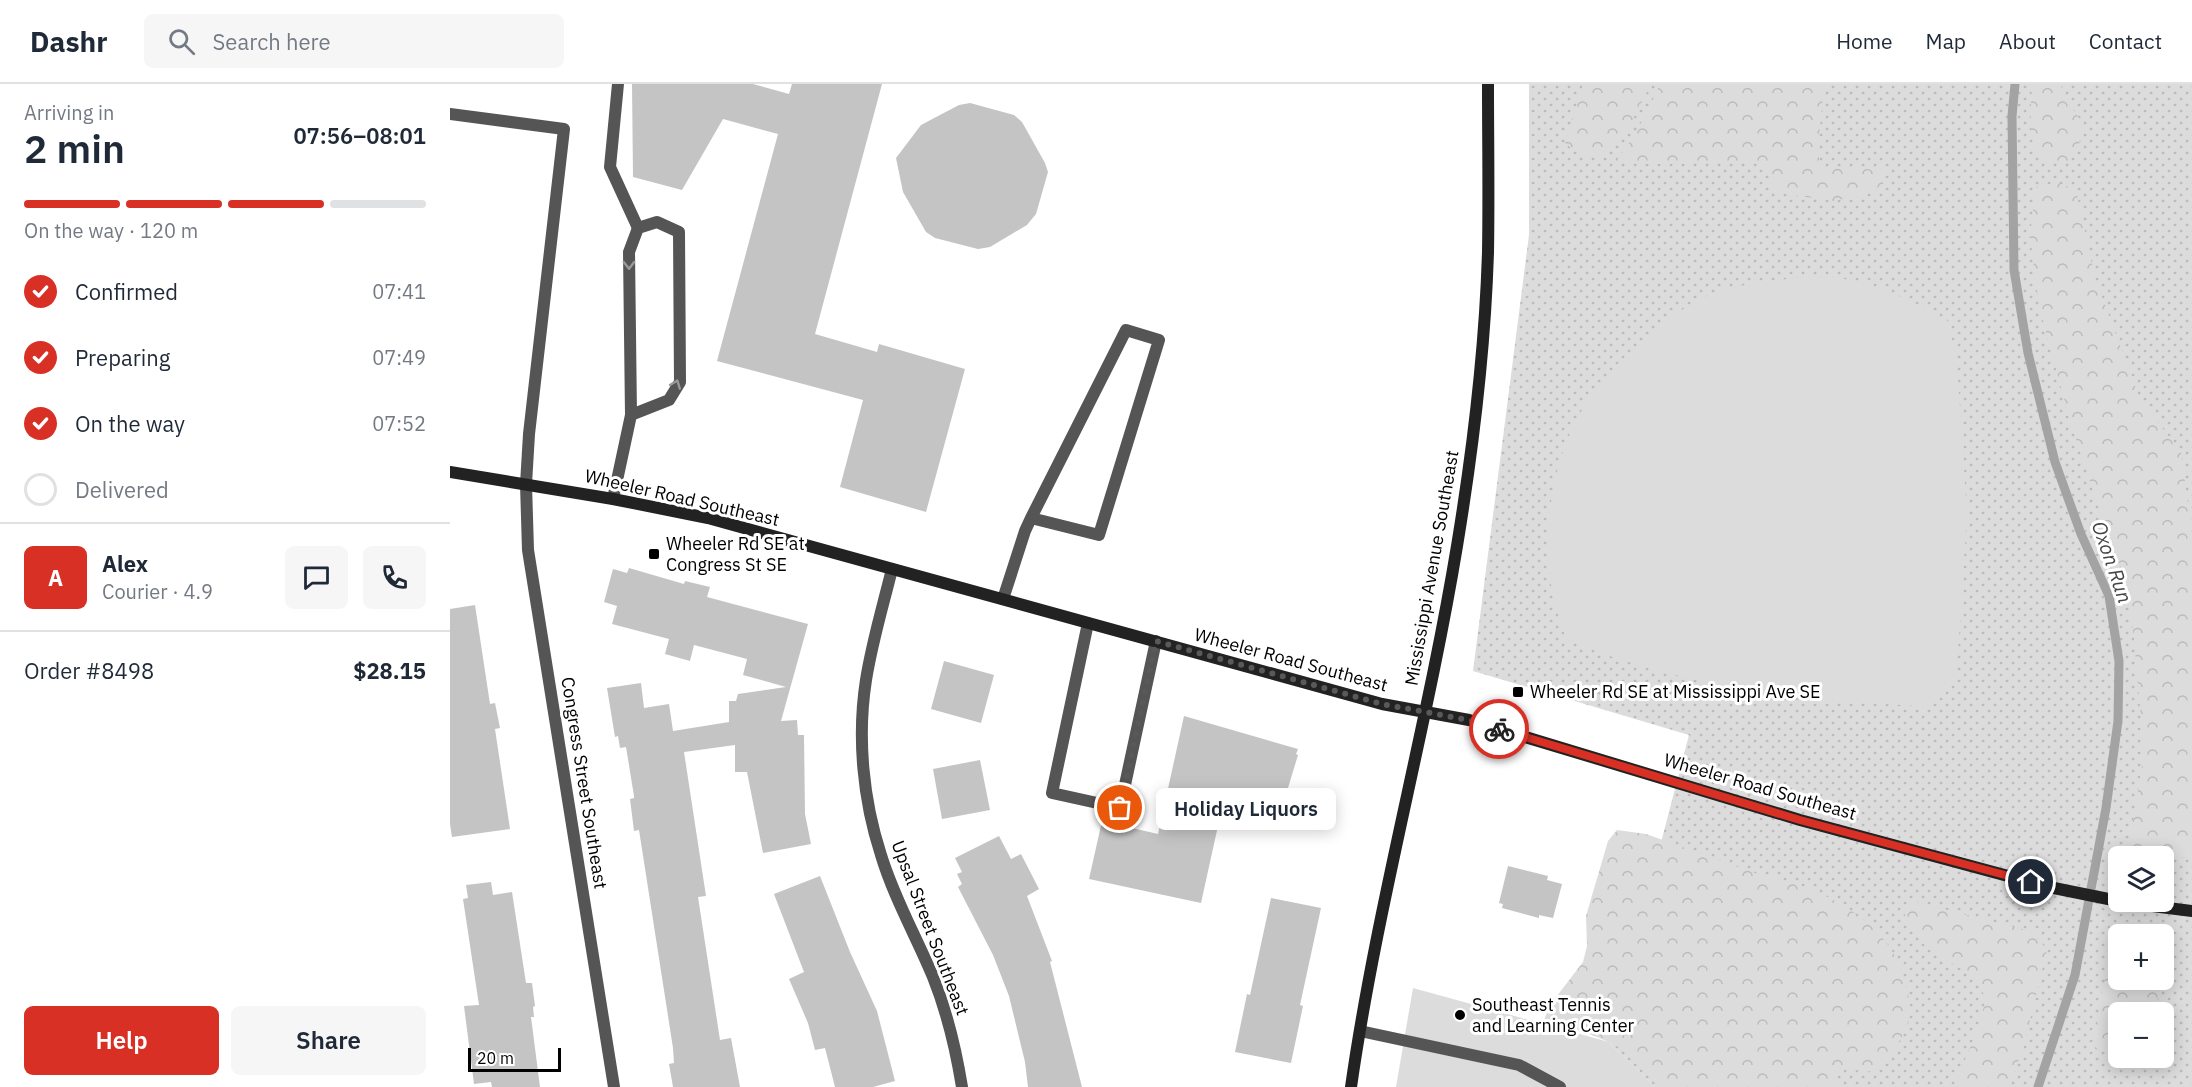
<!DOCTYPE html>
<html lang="en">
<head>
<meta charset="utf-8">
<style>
  :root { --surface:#fff; --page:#f6f6f7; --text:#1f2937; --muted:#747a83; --line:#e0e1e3; --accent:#d93025 }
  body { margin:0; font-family:"IBM Plex Sans",sans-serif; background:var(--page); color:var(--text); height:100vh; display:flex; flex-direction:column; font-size:22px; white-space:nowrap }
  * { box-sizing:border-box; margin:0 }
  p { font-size:20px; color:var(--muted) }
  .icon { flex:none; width:33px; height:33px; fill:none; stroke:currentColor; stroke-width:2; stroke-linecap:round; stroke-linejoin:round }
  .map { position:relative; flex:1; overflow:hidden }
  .side { display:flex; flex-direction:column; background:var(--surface); width:450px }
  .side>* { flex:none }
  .tools { position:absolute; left:1658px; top:762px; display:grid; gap:12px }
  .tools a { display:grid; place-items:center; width:66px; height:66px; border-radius:9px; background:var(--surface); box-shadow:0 3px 15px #0003; font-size:30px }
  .scale { position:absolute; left:18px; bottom:15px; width:93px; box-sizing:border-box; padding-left:6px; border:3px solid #000; border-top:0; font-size:16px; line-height:21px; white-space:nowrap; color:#000; -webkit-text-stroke:4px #fff; paint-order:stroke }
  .pin { position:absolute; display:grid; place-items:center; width:51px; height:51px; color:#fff; margin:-26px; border:3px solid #fff; border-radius:50%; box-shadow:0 2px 6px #0007 }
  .courier { position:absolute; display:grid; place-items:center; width:60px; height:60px; margin:-30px; border:4px solid #d93025; border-radius:50%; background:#fff; color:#222; box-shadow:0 2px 8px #0007 }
  .bubble { position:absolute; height:42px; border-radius:9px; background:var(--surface); box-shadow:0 3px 15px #0003; font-size:20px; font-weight:600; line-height:42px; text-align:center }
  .overview em { font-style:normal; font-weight:600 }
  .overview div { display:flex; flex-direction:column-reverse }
  .overview { display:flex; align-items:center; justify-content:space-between; height:102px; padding:0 24px }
  h1 { font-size:39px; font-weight:600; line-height:45px }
  .bar { display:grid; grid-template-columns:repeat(4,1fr); gap:9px 6px; align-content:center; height:72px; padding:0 24px }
  .bar i { height:8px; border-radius:4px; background:var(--line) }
  .bar .selected { background:var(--accent) }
  .bar p { grid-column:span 4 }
  .line { display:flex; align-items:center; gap:15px; padding:0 24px; border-top:2px solid var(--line) }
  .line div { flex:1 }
  .round { display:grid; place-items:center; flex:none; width:63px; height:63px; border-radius:9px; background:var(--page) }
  ol { padding:0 24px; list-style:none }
  li { display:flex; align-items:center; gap:18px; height:66px }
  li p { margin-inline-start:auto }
  li .icon { padding:6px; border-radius:50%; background:var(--accent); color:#fff; stroke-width:4 }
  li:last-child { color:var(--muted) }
  li i { width:33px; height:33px; border:3px solid var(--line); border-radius:50% }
  .button { display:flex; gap:12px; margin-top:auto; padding:12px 24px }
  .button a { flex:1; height:69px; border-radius:9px; background:var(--accent); color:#fff; font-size:24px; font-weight:600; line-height:69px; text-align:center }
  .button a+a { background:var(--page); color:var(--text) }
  header { display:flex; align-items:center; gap:36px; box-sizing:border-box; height:84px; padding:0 30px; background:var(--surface); border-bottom:2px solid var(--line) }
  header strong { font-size:28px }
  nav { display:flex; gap:33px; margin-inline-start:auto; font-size:21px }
  .search { width:420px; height:54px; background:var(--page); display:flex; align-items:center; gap:15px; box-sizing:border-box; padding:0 21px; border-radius:9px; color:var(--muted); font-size:22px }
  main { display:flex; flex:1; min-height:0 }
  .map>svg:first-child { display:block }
  .green { fill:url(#green-dots); fill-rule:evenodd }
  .forest { fill:url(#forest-crowns) }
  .pitch { fill:#dcdcdc }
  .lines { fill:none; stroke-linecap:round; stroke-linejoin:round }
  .stream { stroke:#a3a3a3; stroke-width:9 }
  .building { fill:#c4c4c4 }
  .service { stroke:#555; stroke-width:12 }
  .minor { stroke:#555; stroke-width:12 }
  .secondary { stroke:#222; stroke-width:12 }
  .oneway { stroke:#999 }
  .done { stroke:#595959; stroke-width:6; stroke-dasharray:0 10.8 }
  .route { stroke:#d93025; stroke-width:8 }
  .poi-dot { fill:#000; stroke:#fff; stroke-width:2 }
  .labels { text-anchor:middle; stroke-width:6; stroke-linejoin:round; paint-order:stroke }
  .street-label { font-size:18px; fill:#000; stroke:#fff }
  .poi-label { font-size:18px; fill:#000; stroke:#fff; text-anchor:start }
  .water-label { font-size:20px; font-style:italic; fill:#444; stroke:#fff }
</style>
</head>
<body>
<header>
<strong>Dashr</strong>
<div class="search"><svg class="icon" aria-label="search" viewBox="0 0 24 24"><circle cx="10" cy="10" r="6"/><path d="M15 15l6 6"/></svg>Search here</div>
<nav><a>Home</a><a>Map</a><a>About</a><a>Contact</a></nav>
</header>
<main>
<section class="side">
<div class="overview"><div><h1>2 min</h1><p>Arriving in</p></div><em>07:56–08:01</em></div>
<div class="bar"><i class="selected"></i><i class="selected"></i><i class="selected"></i><i></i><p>On the way · 120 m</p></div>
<ol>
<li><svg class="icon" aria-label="check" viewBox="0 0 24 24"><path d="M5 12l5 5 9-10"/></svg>Confirmed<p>07:41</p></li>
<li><svg class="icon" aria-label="check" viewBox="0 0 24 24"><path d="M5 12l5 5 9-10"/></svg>Preparing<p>07:49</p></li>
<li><svg class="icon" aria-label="check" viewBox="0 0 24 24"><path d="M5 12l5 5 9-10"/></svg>On the way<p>07:52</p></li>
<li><i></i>Delivered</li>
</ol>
<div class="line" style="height:108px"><b class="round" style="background:var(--accent);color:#fff">A</b><div><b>Alex</b><p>Courier · 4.9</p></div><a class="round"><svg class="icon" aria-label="chat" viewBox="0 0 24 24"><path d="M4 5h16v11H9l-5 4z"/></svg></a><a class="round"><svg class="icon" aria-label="phone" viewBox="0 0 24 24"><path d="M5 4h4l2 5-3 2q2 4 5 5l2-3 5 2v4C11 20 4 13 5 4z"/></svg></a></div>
<div class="line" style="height:78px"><div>Order #8498</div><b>$28.15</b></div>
<div class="button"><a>Help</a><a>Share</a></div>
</section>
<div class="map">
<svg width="1742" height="1003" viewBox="0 0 1742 1003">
  <defs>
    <pattern id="green-dots" width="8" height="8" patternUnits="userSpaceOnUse" patternTransform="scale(1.5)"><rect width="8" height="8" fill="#dcdcdc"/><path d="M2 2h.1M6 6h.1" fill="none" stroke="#bbb" stroke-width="1.8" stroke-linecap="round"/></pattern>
    <pattern id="forest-crowns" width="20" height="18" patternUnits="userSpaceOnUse" patternTransform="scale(1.5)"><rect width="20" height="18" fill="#dcdcdc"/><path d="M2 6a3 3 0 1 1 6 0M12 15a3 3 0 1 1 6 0" fill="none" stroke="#bbb"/></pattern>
  </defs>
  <rect width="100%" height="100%" fill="#fff"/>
  <path class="green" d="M 1079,0 L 1742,0 L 1742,1003 L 1205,1003 L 1159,958 L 1239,651 L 1023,587 L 1079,151 ZM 1668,772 L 1713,772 L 1713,818 L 1668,818 ZM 1668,850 L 1713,850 L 1713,896 L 1668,896 ZM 1668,928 L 1713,928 L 1713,974 L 1668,974 Z"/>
  <g class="forest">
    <path d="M 1133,0 L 1201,0 L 1179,43 L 1153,75 L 1126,68 L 1115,59 Z"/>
    <path d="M 1210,0 L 1374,0 L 1369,54 L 1369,83 L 1436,86 L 1433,100 L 1422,109 L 1384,117 L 1328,109 L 1323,105 L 1319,90 L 1311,77 L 1209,80 L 1165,78 C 1185,54 1197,28 1210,0 Z"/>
    <path d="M 1582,0 L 1612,0 L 1611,8 L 1633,40 L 1628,65 L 1617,79 L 1591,79 C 1577,56 1581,26 1582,0 Z"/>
    <path d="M 1609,99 L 1626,106 L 1645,194 L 1690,315 L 1731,368 L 1741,443 L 1742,465 L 1742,774 L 1683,770 L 1679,760 L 1694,670 L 1684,555 L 1675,494 L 1655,443 L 1620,337 L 1589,222 L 1580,151 L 1586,103 Z"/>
    <path d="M 1167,746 L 1196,750 L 1308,790 C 1353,797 1411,823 1438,861 C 1451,878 1465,919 1458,940 C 1455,948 1450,956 1445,964 C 1441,973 1437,981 1428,985 C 1419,990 1407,986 1397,984 L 1388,992 L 1383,1003 L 1209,1003 C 1187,960 1136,949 1094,936 L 1100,921 L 1133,878 L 1137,862 L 1136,832 L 1158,757 Z"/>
    <path d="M 1463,817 L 1583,848 L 1597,866 L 1573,965 L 1558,1003 L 1503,1003 L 1528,945 L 1536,915 L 1525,893 L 1478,865 L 1456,839 L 1454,825 Z"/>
    <path d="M 1668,861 L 1668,896 L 1713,896 L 1713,883 L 1721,890 L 1701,928 L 1668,928 L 1668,968 L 1658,969 L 1645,965 L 1644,953 L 1660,866 Z"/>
  </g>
  <g class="pitch">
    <path d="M 1357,193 C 1369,194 1382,193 1394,195 C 1431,201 1466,219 1498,237 L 1507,279 L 1517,430 L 1506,598 L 1481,623 L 1313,612 L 1201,585 L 1153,570 L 1116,555 C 1111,539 1105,523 1102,507 C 1092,447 1101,378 1132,326 C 1145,304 1163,284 1181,267 C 1203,245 1238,218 1267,208 C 1296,199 1327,196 1357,193 Z"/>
    <path d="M 963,904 L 1159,958 L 1205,1003 L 946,1003 Z"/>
  </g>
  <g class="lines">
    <path class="stream" d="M 1565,0 L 1562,32 L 1564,186 L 1578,269 L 1605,378 L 1631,450 L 1659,512 L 1669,577 L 1668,637 L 1656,724 L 1625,891 L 1588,1003"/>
  </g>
  <g class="building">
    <path d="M 182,0 L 303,0 L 339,10 L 342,0 L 432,0 L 365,250 L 427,268 L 429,260 L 515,285 L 476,428 L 390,403 L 413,316 L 267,277 L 328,50 L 273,35 L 232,106 L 183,93 Z"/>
    <path d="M 520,19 L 564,31 L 572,38 L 595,79 L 598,88 L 586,130 L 577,141 L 540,163 L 528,165 L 485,154 L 476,148 L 453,108 L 446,74 L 471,41 L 509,21 Z"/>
    <path d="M 179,484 L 234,500 L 235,497 L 260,503 L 257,513 L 358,540 L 331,637 L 347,636 L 348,651 L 354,651 L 355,730 L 361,760 L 313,769 L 297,688 L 285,688 L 285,661 L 234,668 L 256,812 L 248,813 L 270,956 L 281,954 L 290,1003 L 223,1003 L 219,980 L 224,979 L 223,964 L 189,746 L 184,747 L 180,715 L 184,714 L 184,712 L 176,663 L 170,664 L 168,652 L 165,653 L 157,604 L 191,599 L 194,624 L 219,620 L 223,647 L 279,638 L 279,617 L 286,617 L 288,610 L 336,603 L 293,591 L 297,575 L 244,561 L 240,577 L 215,570 L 219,555 L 162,540 L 167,522 L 154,518 L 163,485 L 177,489 Z"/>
    <path d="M 25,521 L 40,620 L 45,619 L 50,644 L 45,645 L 60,745 L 2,753 L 0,740 L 0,525 Z"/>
    <path d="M 494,577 L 544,591 L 531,639 L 481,625 Z"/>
    <path d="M 734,632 L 848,665 L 846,670 L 848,671 L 831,727 L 775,710 L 751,819 L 639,795 L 652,737 L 708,750 Z"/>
    <path d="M 530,676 L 540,726 L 492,735 L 483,685 Z"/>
    <path d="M 549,752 L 561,775 L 571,770 L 589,805 L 577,812 L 602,877 L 600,878 L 632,1003 L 578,1003 L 575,978 L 559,912 L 543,871 L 508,803 L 512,800 L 507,790 L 512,788 L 505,774 Z"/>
    <path d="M 1058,782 L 1098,792 L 1097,796 L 1112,800 L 1103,834 L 1089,831 L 1089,834 L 1052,824 L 1053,820 L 1049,819 Z"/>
    <path d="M 370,792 L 400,868 L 427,927 L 445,997 L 423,1003 L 385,1003 L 375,964 L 365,966 L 358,939 L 339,895 L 354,888 L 324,810 Z"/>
    <path d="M 41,798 L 43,811 L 62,808 L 76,899 L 82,899 L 85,922 L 83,923 L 84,933 L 81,933 L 90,1003 L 42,1003 L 41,998 L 24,1000 L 14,922 L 29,921 L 13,815 L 18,814 L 16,801 Z"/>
    <path d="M 821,814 L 871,824 L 850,921 L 853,922 L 841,979 L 785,968 L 797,910 L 800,911 Z"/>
  </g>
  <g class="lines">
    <g class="service">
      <path d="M 168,0 L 160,83 L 188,144"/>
      <path d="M 0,30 L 114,45 L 79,350 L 76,400"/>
      <path d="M 163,415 L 181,331 L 179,168 L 188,144 L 207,138 L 229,148 L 230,298 L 219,316 L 181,331"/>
      <path d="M 553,515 L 575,447 L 581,434 L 676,246 L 709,256 L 649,451 L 581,434"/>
      <path d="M 638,539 L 602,709 L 670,724 L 706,557"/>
      <path d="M 910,947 L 1069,981 L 1110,1003"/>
    </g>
    <g class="minor">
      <path d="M 76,400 L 78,466 L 164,1003"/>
      <path d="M 442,485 C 433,522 422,558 416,596 C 407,653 413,716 431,771 C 444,814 466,852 483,893 C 497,928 506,966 512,1003"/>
    </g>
    <g class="secondary">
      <path d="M 0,388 L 163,415 L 258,434 L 932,620 L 1019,636 L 1350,736 L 1599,803 L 1668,817"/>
      <path d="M 1671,818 L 1742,827"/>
      <path d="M 901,1003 C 927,821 977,644 1007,462 C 1023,365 1035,267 1038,168 C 1039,112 1038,56 1038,0"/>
    </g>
  </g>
  <defs><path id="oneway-chevron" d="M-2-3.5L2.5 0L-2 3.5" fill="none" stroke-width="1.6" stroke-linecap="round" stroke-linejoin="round" transform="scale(1.5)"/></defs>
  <g class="oneway">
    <use href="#oneway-chevron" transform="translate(179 181) rotate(89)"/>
    <use href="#oneway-chevron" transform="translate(226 300) rotate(-69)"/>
  </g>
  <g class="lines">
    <path class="done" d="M 670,724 L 706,557 L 932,620 L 1018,636 L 1049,645"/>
    <path class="route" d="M 1049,645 L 1350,736 L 1581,798"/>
  </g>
  <g class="poi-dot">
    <rect x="198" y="464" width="12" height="12" rx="3"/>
    <rect x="1062" y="602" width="12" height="12" rx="3"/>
    <circle cx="1010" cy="931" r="6"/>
  </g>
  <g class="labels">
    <g class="street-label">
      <text transform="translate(232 414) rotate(13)" y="6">Wheeler Road Southeast</text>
      <text transform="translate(982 484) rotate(-80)" y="6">Mississippi Avenue Southeast</text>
      <text transform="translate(841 576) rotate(15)" y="6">Wheeler Road Southeast</text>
      <text transform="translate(134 699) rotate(81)" y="6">Congress Street Southeast</text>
      <text transform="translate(1310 703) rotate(16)" y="6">Wheeler Road Southeast</text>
      <text transform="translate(480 844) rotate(69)" y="6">Upsal Street Southeast</text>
    </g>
    <g class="poi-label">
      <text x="216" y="466">Wheeler Rd SE at<tspan x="216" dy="21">Congress St SE</tspan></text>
      <text x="1080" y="614">Wheeler Rd SE at Mississippi Ave SE</text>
      <text x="1022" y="927">Southeast Tennis<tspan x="1022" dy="21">and Learning Center</tspan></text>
    </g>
    <g class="water-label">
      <text transform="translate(1662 478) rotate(71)" y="7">Oxon Run</text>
    </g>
  </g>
</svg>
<div class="tools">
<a><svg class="icon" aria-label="layers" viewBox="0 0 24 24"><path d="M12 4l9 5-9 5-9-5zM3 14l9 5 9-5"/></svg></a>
<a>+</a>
<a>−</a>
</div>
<div class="scale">20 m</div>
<div class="pin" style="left:670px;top:724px;background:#ea580c"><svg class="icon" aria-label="bag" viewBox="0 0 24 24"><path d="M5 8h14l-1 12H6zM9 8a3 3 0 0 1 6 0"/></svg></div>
<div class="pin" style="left:1581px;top:798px;background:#1f2937"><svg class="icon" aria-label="home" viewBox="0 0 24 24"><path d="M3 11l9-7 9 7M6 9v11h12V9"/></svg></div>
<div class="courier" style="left:1049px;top:645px"><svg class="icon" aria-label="bike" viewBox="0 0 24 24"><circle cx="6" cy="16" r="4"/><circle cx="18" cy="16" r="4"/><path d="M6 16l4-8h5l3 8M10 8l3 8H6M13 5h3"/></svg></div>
<div class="bubble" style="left:706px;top:704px;width:180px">Holiday Liquors</div>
</div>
</main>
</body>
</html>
